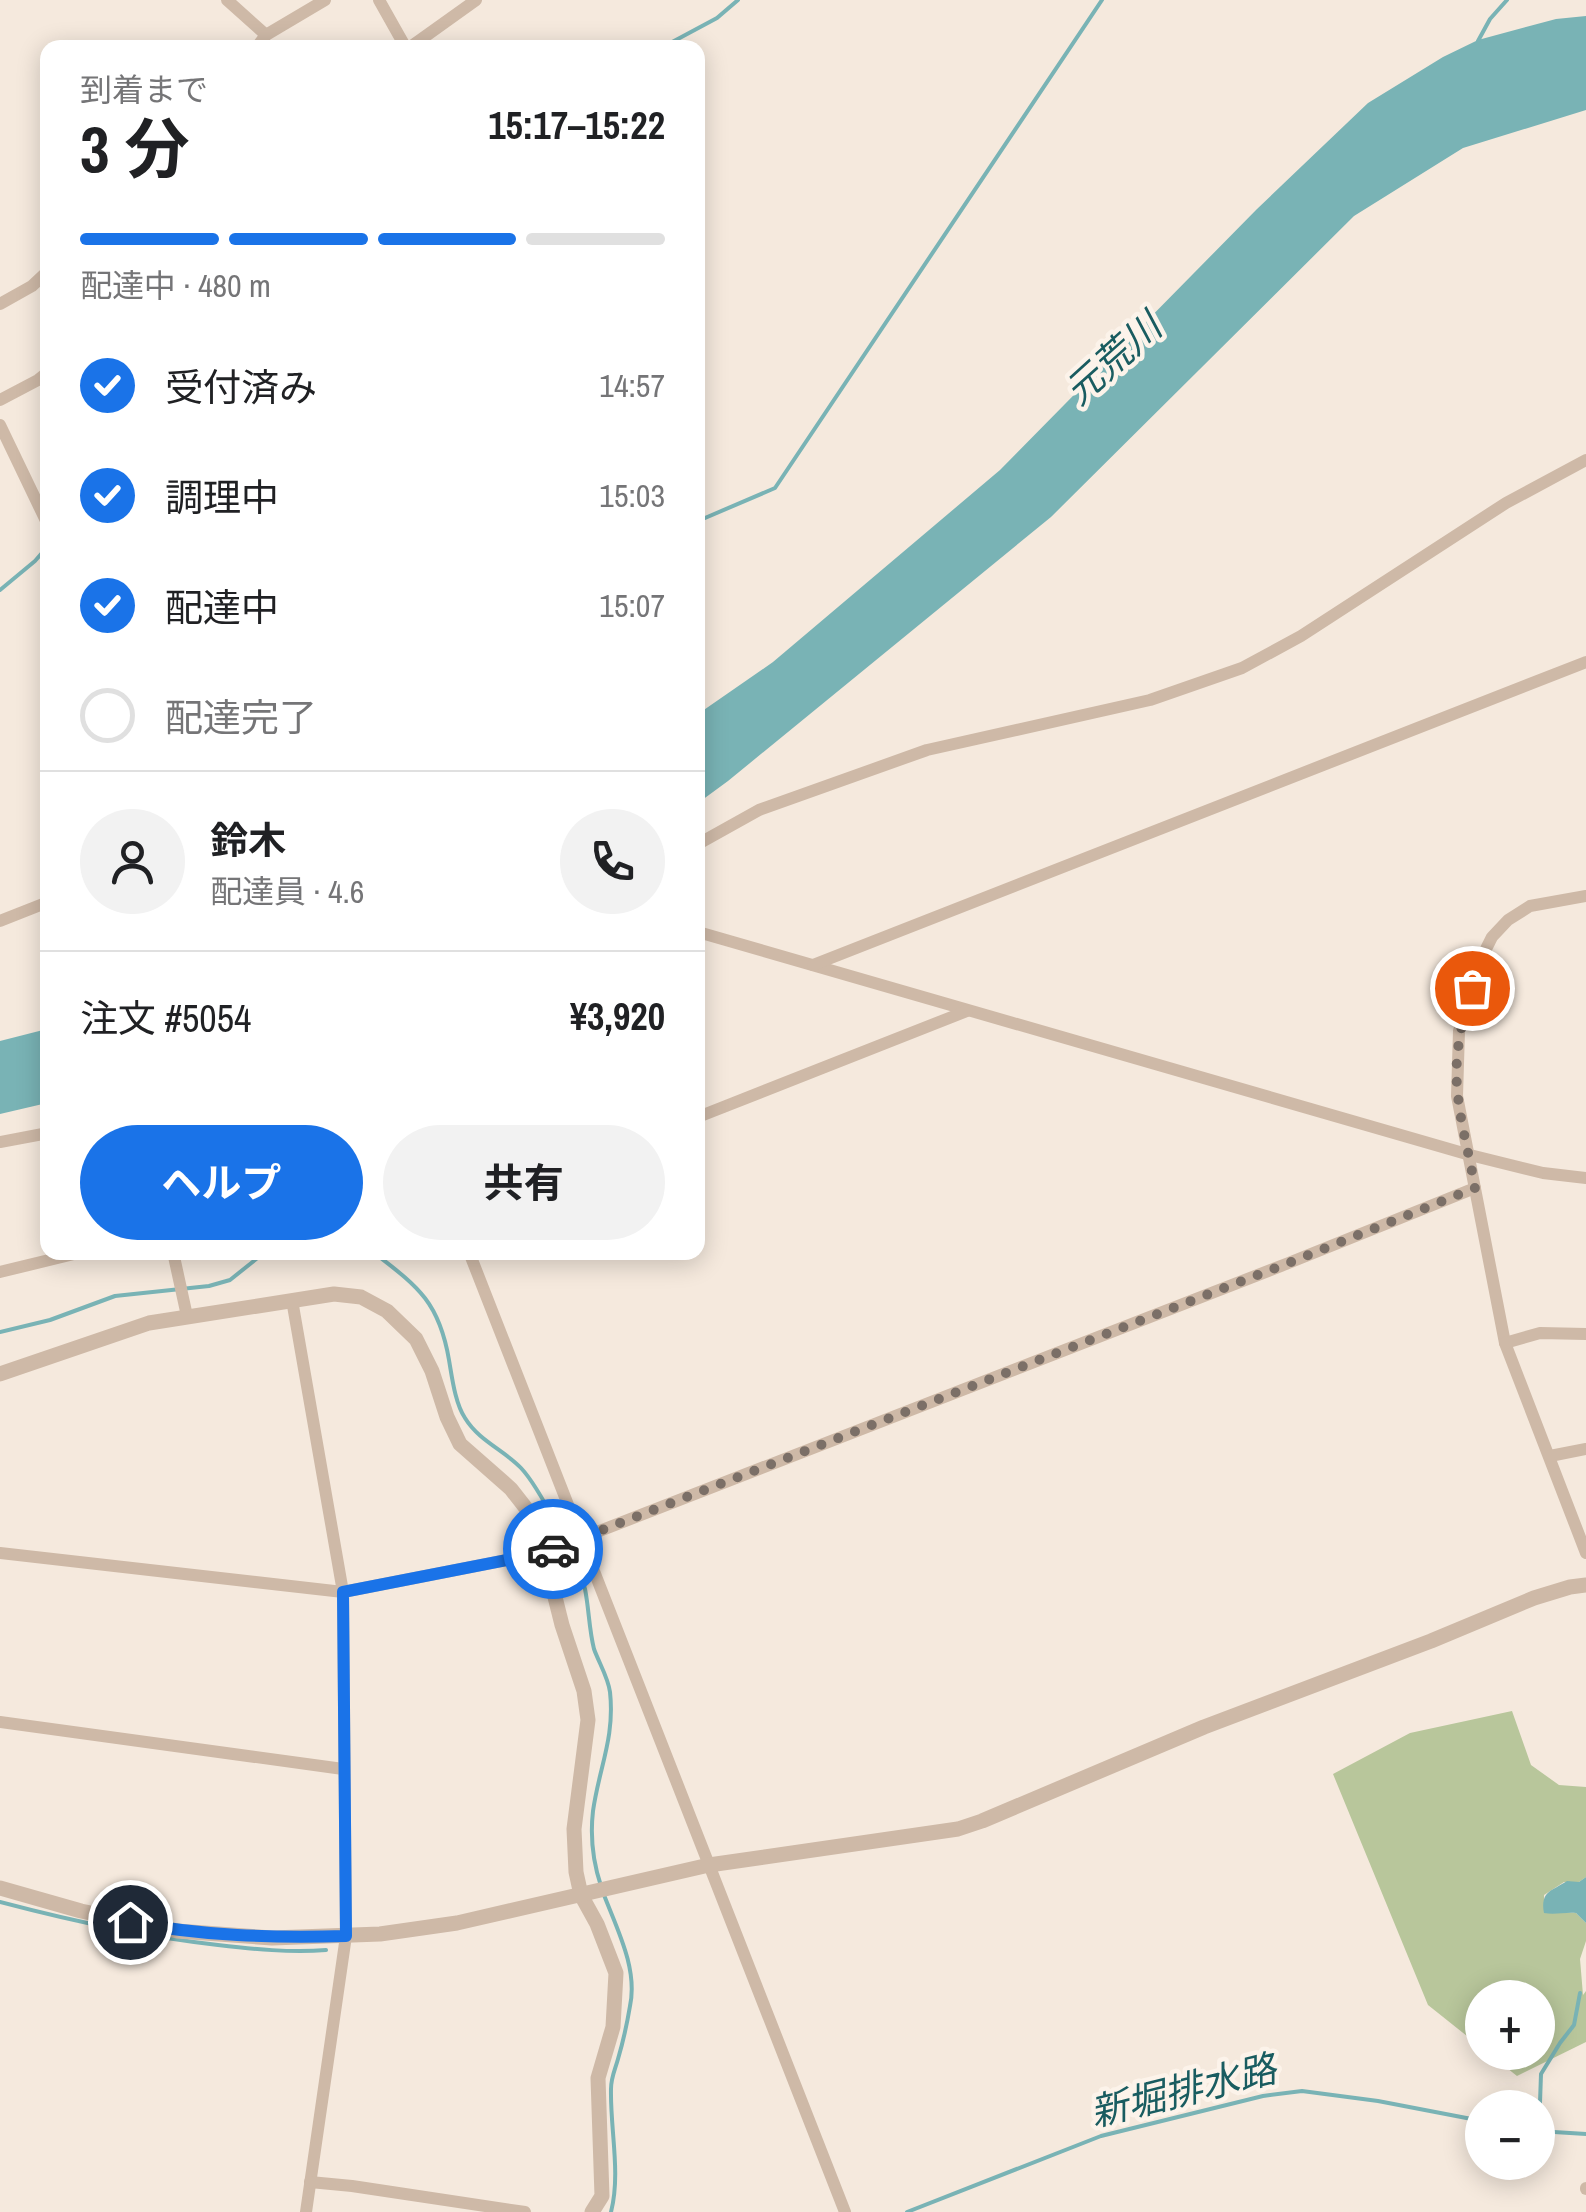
<!DOCTYPE html>
<html lang="ja">
<head>
<meta charset="utf-8">
<style>
  :root { --surface:#fff; --page:#f2f2f2; --text:#202124; --muted:#757577; --line:#e0e0e0; --accent:#1a73e8 }
  body { margin:0; font-family:"Archivo Narrow","Noto Sans JP",sans-serif; background:var(--page); color:var(--text); height:100vh; display:flex; flex-direction:column; font-size:38px; white-space:nowrap }
  * { box-sizing:border-box; margin:0 }
  p { font-size:32px; color:var(--muted) }
  .icon { flex:none; width:55px; height:55px; fill:none; stroke:currentColor; stroke-width:2; stroke-linecap:round; stroke-linejoin:round }
  .map { position:relative; flex:1; overflow:hidden }
  .panel { position:absolute; left:40px; top:40px; width:665px; height:1220px; display:flex; flex-direction:column; background:var(--surface); border-radius:20px; box-shadow:0 5px 25px #0003 }
  .panel>* { flex:none }
  .controls { position:absolute; left:1465px; top:1980px; display:grid; gap:20px }
  .controls a { display:grid; place-items:center; width:90px; height:90px; border-radius:50%; background:var(--surface); box-shadow:0 5px 25px #0003; font-size:50px }
  .pin { position:absolute; display:grid; place-items:center; width:85px; height:85px; color:#fff; margin:-42px; border:5px solid #fff; border-radius:50%; box-shadow:0 2px 10px #0007 }
  .courier { position:absolute; display:grid; place-items:center; width:100px; height:100px; margin:-50px; border:8px solid #1a73e8; border-radius:50%; background:#fff; color:#222; box-shadow:0 2px 12px #0007 }
  .head em { font-style:normal; font-weight:700 }
  .head div { display:flex; flex-direction:column-reverse }
  .head { display:flex; align-items:center; justify-content:space-between; height:170px; padding:0 40px }
  h1 { font-size:65px; font-weight:700; line-height:75px }
  .bar { display:grid; grid-template-columns:repeat(4,1fr); gap:15px 10px; align-content:center; height:120px; padding:0 40px }
  .bar i { height:12px; border-radius:8px; background:var(--line) }
  .bar .selected { background:var(--accent) }
  .bar p { grid-column:span 4 }
  .line { display:flex; align-items:center; gap:25px; padding:0 40px; border-top:2px solid var(--line) }
  .line div { flex:1 }
  .round { display:grid; place-items:center; flex:none; width:105px; height:105px; border-radius:52px; background:var(--page) }
  ol { padding:0 40px; list-style:none }
  li { display:flex; align-items:center; gap:30px; height:110px }
  li p { margin-inline-start:auto }
  li .icon { padding:10px; border-radius:50%; background:var(--accent); color:#fff; stroke-width:4 }
  li:last-child { color:var(--muted) }
  li i { width:55px; height:55px; border:5px solid var(--line); border-radius:50% }
  .cta { display:flex; gap:20px; margin-top:auto; padding:20px 40px }
  .cta a { flex:1; height:115px; border-radius:60px; background:var(--accent); color:#fff; font-size:40px; font-weight:700; line-height:115px; text-align:center }
  .cta a+a { background:var(--page); color:var(--text) }
  .map>svg:first-child { display:block }
  .green { fill:#b8c69b }
  .water { fill:#79b3b5 }
  .lines { fill:none; stroke-linecap:round; stroke-linejoin:round }
  .stream { stroke:#79b3b5; stroke-width:4 }
  .minor { stroke:#ceb9a7; stroke-width:12 }
  .tertiary { stroke:#ceb9a7; stroke-width:15 }
  .done { stroke:#7b6f67; stroke-width:10; stroke-dasharray:0 18 }
  .route { stroke:#1a73e8; stroke-width:12 }
  .labels { text-anchor:middle; stroke-width:9; stroke-linejoin:round; paint-order:stroke }
  .water-label { font-size:38px; font-style:italic; fill:#195c60; stroke:#fcf3ea }
</style>
</head>
<body>
<div class="map">
<svg width="1586" height="2212" viewBox="0 0 1586 2212">
  <rect width="100%" height="100%" fill="#f5e9dd"/>
  <path class="green" d="M 1512,1711 L 1531,1765 L 1559,1785 L 1586,1787 L 1586,1877 L 1579,1882 L 1564,1882 L 1544,1895 L 1544,1903 L 1560,1912 L 1576,1913 L 1586,1923 L 1586,1941 L 1580,1959 L 1583,1995 L 1586,1991 L 1586,2042 L 1517,2076 L 1488,2053 L 1538,2052 L 1538,1998 L 1482,1998 L 1482,2048 L 1428,2005 L 1333,1774 L 1410,1733 Z"/>
  <g class="water">
    <path d="M 1586,16 L 1586,110 L 1463,148 L 1354,216 L 1051,517 L 728,781 L 698,803 L 698,714 L 773,662 L 1000,470 L 1257,209 L 1368,103 L 1443,57 L 1478,40 L 1556,19 Z"/>
    <path d="M 47,1029 L 47,1103 L 0,1114 L 0,1041 Z"/>
    <path d="M 1586,1877 L 1586,1923 L 1576,1913 C 1565,1912 1555,1915 1544,1913 C 1540,1891 1552,1891 1567,1881 L 1579,1882 Z"/>
  </g>
  <g class="lines">
    <g class="stream">
      <path d="M 1478,41 L 1490,19 L 1507,0"/>
      <path d="M 661,48 L 717,18 L 738,0"/>
      <path d="M 698,521 L 775,488 L 1102,0"/>
      <path d="M 0,590 L 35,561 L 48,546"/>
      <path d="M 373,1252 C 417,1286 439,1301 449,1360 C 452,1377 455,1403 465,1418 C 479,1441 504,1450 521,1468 C 539,1487 579,1564 585,1589 C 589,1609 589,1629 594,1649 C 599,1663 608,1677 610,1692 C 615,1738 599,1768 593,1811 C 590,1837 593,1862 601,1886"/>
      <path d="M 0,1332 L 50,1320 L 115,1296 L 209,1286 L 230,1280 L 265,1252"/>
      <path d="M 604,1895 C 617,1929 638,1969 630,2006 C 627,2024 623,2042 618,2059 C 615,2070 611,2077 611,2089 C 610,2129 621,2173 611,2212"/>
      <path d="M 0,1902 C 72,1921 144,1937 218,1945 C 253,1949 291,1953 326,1950"/>
      <path d="M 1538,2131 L 1586,2134"/>
      <path d="M 1539,2131 L 1541,2074 L 1560,2043 L 1574,2025 L 1580,1993"/>
      <path d="M 907,2212 L 1101,2136 L 1263,2096 L 1302,2091 L 1378,2101 L 1482,2121"/>
    </g>
    <g class="minor">
      <path d="M 227,0 L 266,35"/>
      <path d="M 379,0 L 406,48"/>
      <path d="M 256,48 L 266,35 L 325,0"/>
      <path d="M 409,48 L 476,0"/>
      <path d="M 0,304 L 32,286 L 48,271"/>
      <path d="M 0,400 L 38,380 L 48,372"/>
      <path d="M 0,425 L 48,525"/>
      <path d="M 698,844 L 759,810 L 927,750 L 1150,700 L 1242,668 L 1301,636 L 1506,503 L 1586,460"/>
      <path d="M 1586,896 L 1530,906 L 1508,920 L 1492,937 L 1481,959 L 1459,1031 L 1457,1096 L 1505,1343 L 1586,1553"/>
      <path d="M 0,921 L 48,902"/>
      <path d="M 698,932 L 1470,1155 L 1543,1173 L 1586,1178"/>
      <path d="M 813,965 L 1586,662"/>
      <path d="M 698,1117 L 967,1011"/>
      <path d="M 0,1142 L 48,1133"/>
      <path d="M 173,1252 L 187,1316"/>
      <path d="M 469,1252 L 845,2212"/>
      <path d="M 0,1272 L 82,1252"/>
      <path d="M 292,1300 L 343,1592 L 346,1936 L 306,2212"/>
      <path d="M 1505,1343 L 1540,1333 L 1586,1334"/>
      <path d="M 1550,1456 L 1586,1449"/>
      <path d="M 0,1553 L 343,1592 L 543,1553 L 1286,1264 L 1475,1188"/>
      <path d="M 0,1722 L 343,1769"/>
      <path d="M 310,2182 L 352,2186 L 525,2212"/>
      <path d="M 1586,2188 L 1586,2189"/>
    </g>
    <g class="tertiary">
      <path d="M 0,1374 L 149,1323 L 334,1294 L 361,1297 L 387,1311 L 416,1339 L 432,1371 L 447,1417 L 460,1444 L 511,1489 L 536,1521 L 562,1625 L 584,1691 L 588,1720 L 574,1829 L 576,1872 L 581,1895 L 597,1924 L 616,1973 L 613,2027 L 598,2078 L 602,2196 L 592,2212"/>
      <path d="M 0,1888 L 81,1911 L 177,1931 L 272,1938 L 380,1934 L 457,1923 L 709,1865 L 958,1829 L 982,1821 L 1204,1727 L 1431,1641 L 1534,1598 L 1570,1587 L 1586,1585"/>
    </g>
  </g>
  <g class="lines">
    <path class="done" d="M 553,1549 L 1286,1264 L 1475,1188 C 1470,1157 1461,1127 1458,1096 C 1453,1059 1461,1024 1472,988"/>
    <path class="route" d="M 130,1922 C 202,1936 272,1938 346,1936 L 343,1592 L 543,1553 L 553,1549"/>
  </g>
  <g class="labels">
    <g class="water-label">
      <text transform="translate(1113 359) rotate(-42)" y="13">元荒川</text>
      <text transform="translate(1183 2091) rotate(-14)" y="13">新堀排水路</text>
    </g>
  </g>
</svg>
<div class="controls">
<a>+</a>
<a>−</a>
</div>
<div class="pin" style="left:1472px;top:988px;background:#ea580c"><svg class="icon" aria-label="bag" viewBox="0 0 24 24"><path d="M5 8h14l-1 12H6zM9 8a3 3 0 0 1 6 0"/></svg></div>
<div class="pin" style="left:130px;top:1922px;background:#1f2937"><svg class="icon" aria-label="home" viewBox="0 0 24 24"><path d="M3 11l9-7 9 7M6 9v11h12V9"/></svg></div>
<div class="courier" style="left:553px;top:1549px"><svg class="icon" aria-label="car" viewBox="0 0 24 24"><path d="M5 17H2v-5l4-1 3-4h7l3 4 3 1v5h-3M9 17h6M6 11h13"/><circle cx="7" cy="17" r="2"/><circle cx="17" cy="17" r="2"/></svg></div>
<section class="panel">
<div class="head"><div><h1>3 分</h1><p>到着まで</p></div><em>15:17–15:22</em></div>
<div class="bar"><i class="selected"></i><i class="selected"></i><i class="selected"></i><i></i><p>配達中 · 480 m</p></div>
<ol>
<li><svg class="icon" aria-label="check" viewBox="0 0 24 24"><path d="M5 12l5 5 9-10"/></svg>受付済み<p>14:57</p></li>
<li><svg class="icon" aria-label="check" viewBox="0 0 24 24"><path d="M5 12l5 5 9-10"/></svg>調理中<p>15:03</p></li>
<li><svg class="icon" aria-label="check" viewBox="0 0 24 24"><path d="M5 12l5 5 9-10"/></svg>配達中<p>15:07</p></li>
<li><i></i>配達完了</li>
</ol>
<div class="line" style="height:180px"><a class="round"><svg class="icon" aria-label="person" viewBox="0 0 24 24"><circle cx="12" cy="8" r="4"/><path d="M4 21q1-7 8-7t8 7"/></svg></a><div><b>鈴木</b><p>配達員 · 4.6</p></div><a class="round"><svg class="icon" aria-label="phone" viewBox="0 0 24 24"><path d="M5 4h4l2 5-3 2q2 4 5 5l2-3 5 2v4C11 20 4 13 5 4z"/></svg></a></div>
<div class="line" style="height:130px"><div>注文 #5054</div><b>¥3,920</b></div>
<div class="cta"><a>ヘルプ</a><a>共有</a></div>
</section>
</div>
</body>
</html>
